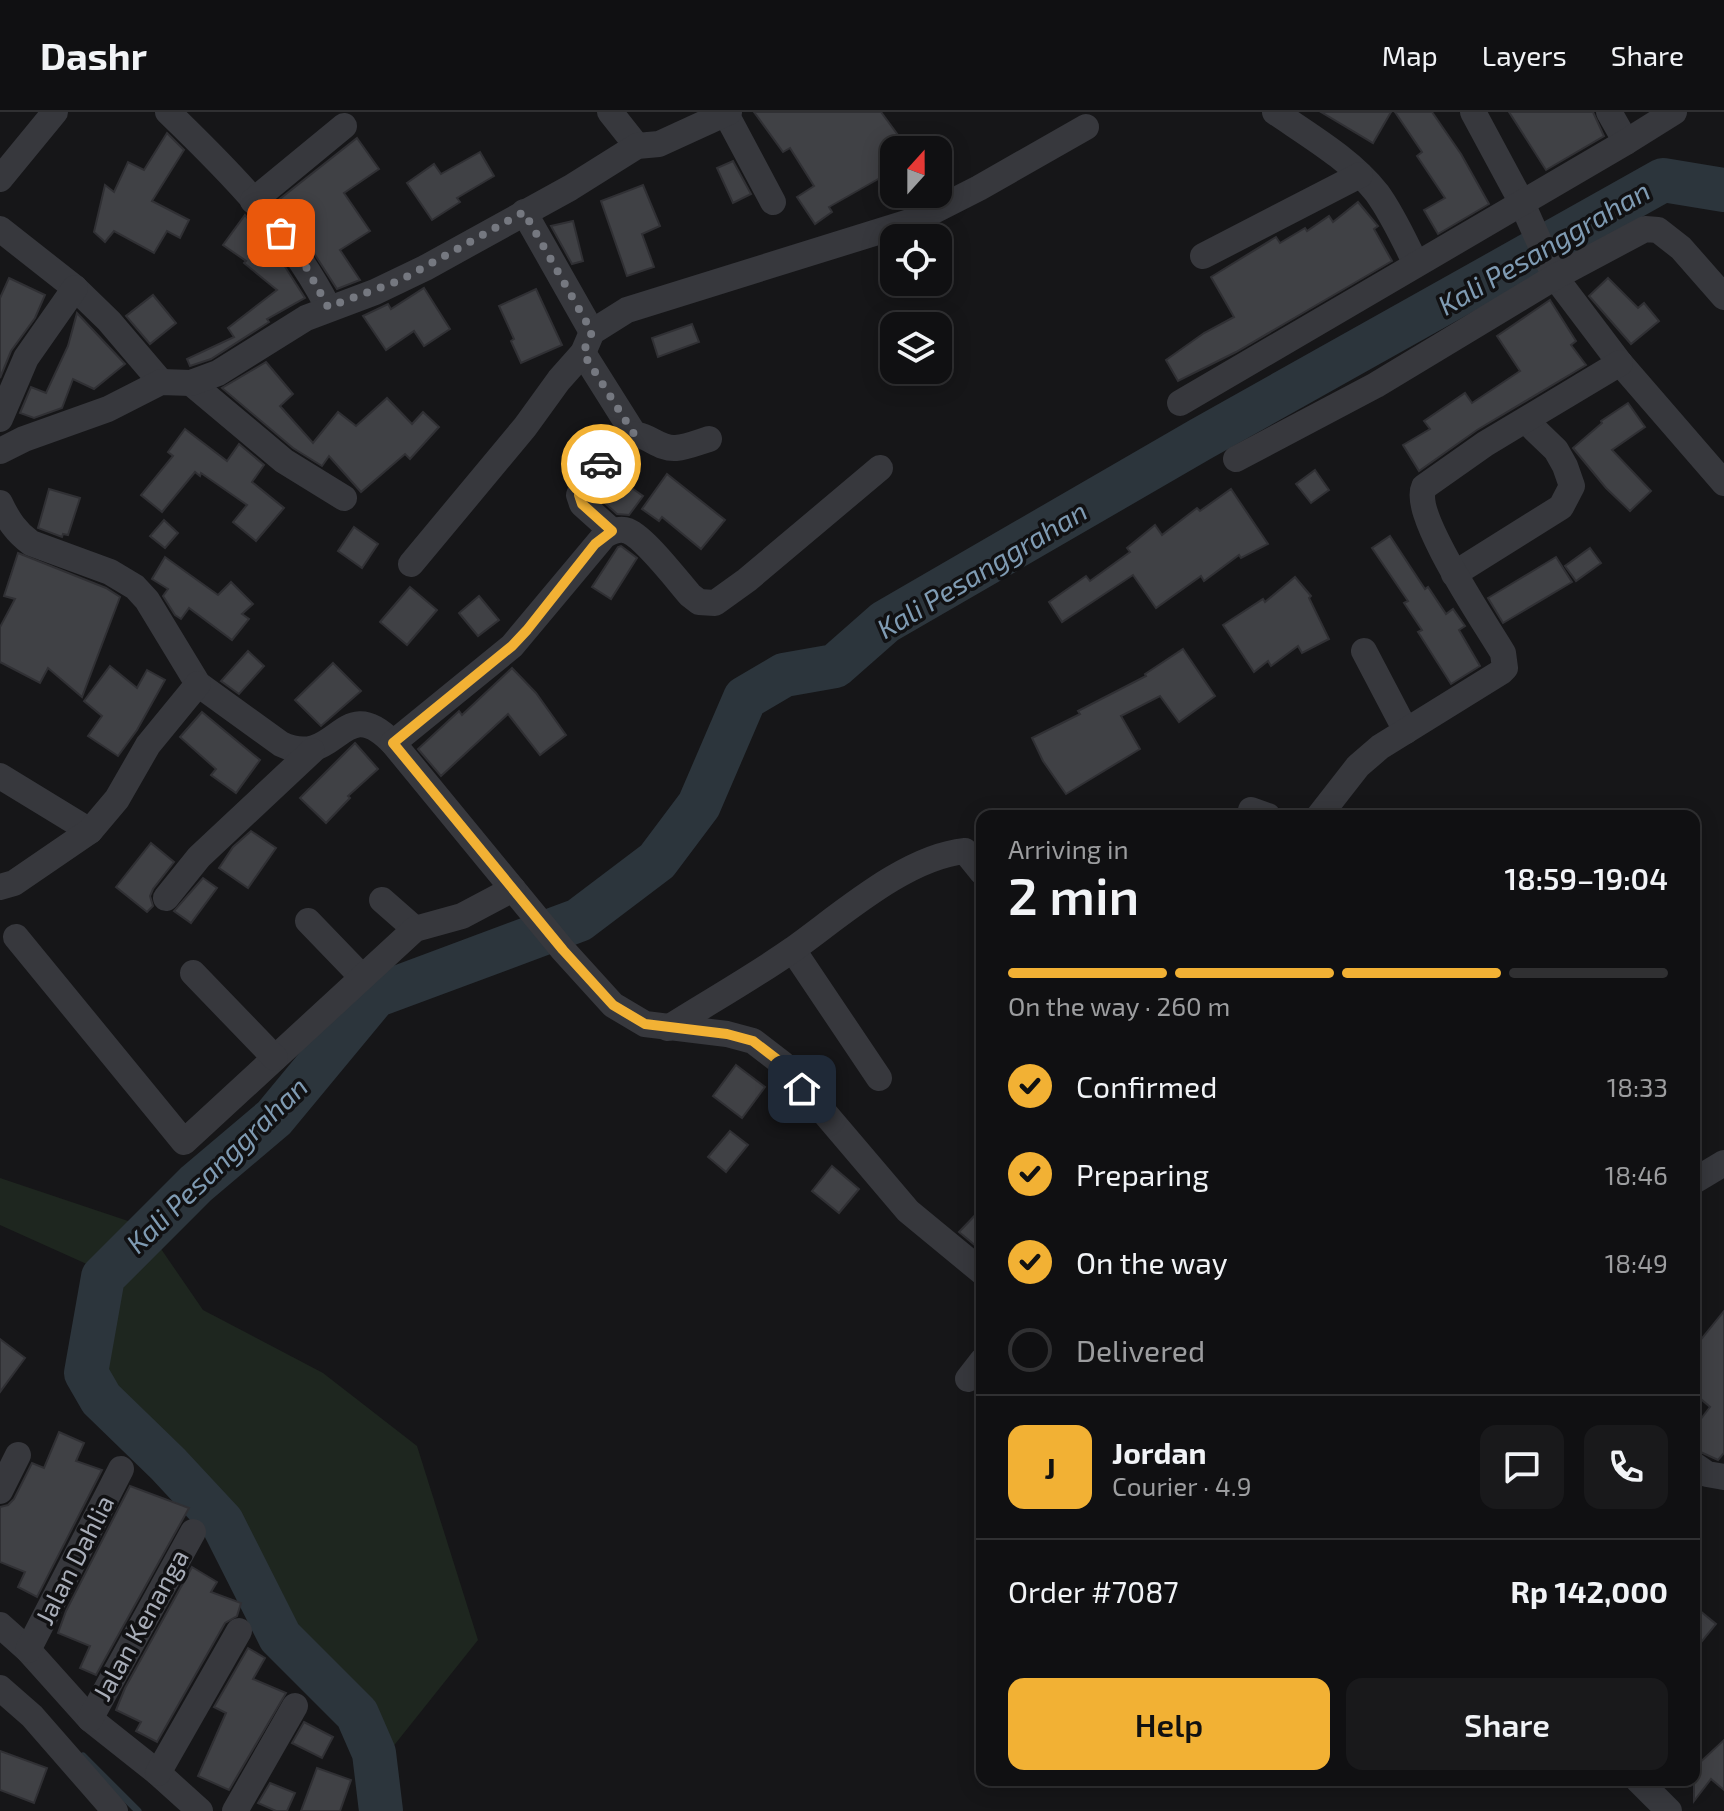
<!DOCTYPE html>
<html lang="en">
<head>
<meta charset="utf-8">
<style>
  :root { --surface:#101012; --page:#19191b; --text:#f1f3f6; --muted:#9c9d9f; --line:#303032; --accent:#f2b134 }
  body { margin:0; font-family:"Exo 2",sans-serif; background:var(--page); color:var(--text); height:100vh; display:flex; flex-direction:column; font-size:30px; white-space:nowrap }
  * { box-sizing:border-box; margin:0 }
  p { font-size:26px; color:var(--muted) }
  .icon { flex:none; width:44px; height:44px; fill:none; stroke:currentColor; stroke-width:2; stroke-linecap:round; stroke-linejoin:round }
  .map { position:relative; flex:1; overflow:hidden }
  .drawer { position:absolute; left:976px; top:698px; width:724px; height:976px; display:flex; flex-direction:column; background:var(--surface); border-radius:16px; box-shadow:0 4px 20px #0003,0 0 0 2px var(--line) }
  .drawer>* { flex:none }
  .needle { width:52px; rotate:21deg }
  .fabs { position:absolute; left:880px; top:24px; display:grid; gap:16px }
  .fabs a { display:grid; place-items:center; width:72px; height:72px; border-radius:16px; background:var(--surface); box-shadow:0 4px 20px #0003,0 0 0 2px var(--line); font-size:40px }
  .pin { position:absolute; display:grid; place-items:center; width:68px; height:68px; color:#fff; margin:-34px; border-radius:16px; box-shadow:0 4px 12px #0006 }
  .courier { position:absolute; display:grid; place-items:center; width:80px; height:80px; margin:-40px; border:6px solid #f2b134; border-radius:50%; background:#fff; color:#222; box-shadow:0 2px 10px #0007 }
  .summary em { font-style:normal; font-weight:600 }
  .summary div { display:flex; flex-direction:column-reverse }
  .summary { display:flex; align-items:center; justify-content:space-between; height:136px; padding:0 32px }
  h1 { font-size:52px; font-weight:600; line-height:60px }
  .bar { display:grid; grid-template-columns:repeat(4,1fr); gap:12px 8px; align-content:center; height:96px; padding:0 32px }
  .bar i { height:10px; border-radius:6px; background:var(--line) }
  .bar .current { background:var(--accent) }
  .bar p { grid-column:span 4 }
  .line { display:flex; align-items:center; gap:20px; padding:0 32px; border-top:2px solid var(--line) }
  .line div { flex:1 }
  .round { display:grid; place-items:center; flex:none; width:84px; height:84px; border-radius:16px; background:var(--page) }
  ol { padding:0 32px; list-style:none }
  li { display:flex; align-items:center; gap:24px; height:88px }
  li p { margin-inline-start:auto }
  li .icon { padding:8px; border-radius:50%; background:var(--accent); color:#111; stroke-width:4 }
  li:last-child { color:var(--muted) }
  li i { width:44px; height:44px; border:4px solid var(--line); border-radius:50% }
  .primary-button { display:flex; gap:16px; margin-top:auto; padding:16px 32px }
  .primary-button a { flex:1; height:92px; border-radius:16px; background:var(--accent); color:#111; font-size:32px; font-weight:600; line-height:92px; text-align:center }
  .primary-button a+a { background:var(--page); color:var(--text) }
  header { display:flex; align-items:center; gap:48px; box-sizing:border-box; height:112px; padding:0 40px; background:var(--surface); border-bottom:2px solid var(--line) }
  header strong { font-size:38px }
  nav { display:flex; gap:44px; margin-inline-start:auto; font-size:28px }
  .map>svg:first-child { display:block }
  .green { fill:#1e261f }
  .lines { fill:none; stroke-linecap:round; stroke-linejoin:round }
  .stream { stroke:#2c353c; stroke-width:7 }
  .river { stroke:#2c353c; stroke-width:44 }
  .building { fill:#404145; stroke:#303034; stroke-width:2 }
  .minor { stroke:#37383d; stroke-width:26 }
  .done { stroke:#757880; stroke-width:8; stroke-dasharray:0 14.4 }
  .route { stroke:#f2b134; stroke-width:10 }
  .labels { text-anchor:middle; stroke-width:7; stroke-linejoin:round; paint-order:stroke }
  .street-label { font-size:26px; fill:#a8adb8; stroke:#111113 }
  .water-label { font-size:28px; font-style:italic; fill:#7f9bb3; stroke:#111113 }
</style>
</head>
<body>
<header>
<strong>Dashr</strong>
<nav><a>Map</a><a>Layers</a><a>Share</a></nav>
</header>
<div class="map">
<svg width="1724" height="1699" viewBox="0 0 1724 1699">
  <rect width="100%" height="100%" fill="#161618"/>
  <path class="green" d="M 0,1066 L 146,1115 L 203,1198 L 323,1261 L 417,1334 L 478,1528 L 376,1656 L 363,1595 L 286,1539 L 248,1474 L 202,1386 L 113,1297 L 79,1227 L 100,1158 L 0,1113 Z"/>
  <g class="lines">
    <path class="stream" d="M 83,1644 L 138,1699"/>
    <path class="river" d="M 381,1699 L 374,1641 L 357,1602 L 280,1525 L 222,1410 L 168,1352 L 101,1287 L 86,1261 L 103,1165 L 196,1072 L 274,1006 L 375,884 L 579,808 L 657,749 L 699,693 L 745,586 L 784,563 L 835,554 L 885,510 L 1201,327 L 1663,68 L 1724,78"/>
  </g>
  <g class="building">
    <path d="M 754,0 L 881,0 L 909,38 L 894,38 L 894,58 L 829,95 L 832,100 L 815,112 L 797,85 L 814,74 L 790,36 L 783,40 Z"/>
    <path d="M 1321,0 L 1391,0 L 1373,31 Z"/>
    <path d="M 1395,0 L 1432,0 L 1461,42 L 1489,92 L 1438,122 L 1424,98 L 1445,86 L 1417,44 L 1422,40 Z"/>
    <path d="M 1509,0 L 1593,0 L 1604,24 L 1546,58 Z"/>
    <path d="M 167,21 L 184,38 L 152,89 L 189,108 L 180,126 L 167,119 L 154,141 L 114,119 L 105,130 L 94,120 L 105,73 L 114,80 L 128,50 L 144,58 Z"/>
    <path d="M 357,26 L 379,57 L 344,81 L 370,119 L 340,138 L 360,168 L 337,177 L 308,132 L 276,90 Z"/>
    <path d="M 480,40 L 494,64 L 457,86 L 460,90 L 432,108 L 407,71 L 434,52 L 441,62 Z"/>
    <path d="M 733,49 L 751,82 L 733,91 L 717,56 Z"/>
    <path d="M 643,73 L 660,114 L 642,122 L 654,155 L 627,164 L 601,89 Z"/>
    <path d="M 1358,90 L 1378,114 L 1374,117 L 1392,149 L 1236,240 L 1178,269 L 1166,248 L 1204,221 L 1234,205 L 1211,165 L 1276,125 L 1280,131 L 1305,116 L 1307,119 L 1329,104 L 1333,110 Z"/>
    <path d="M 245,103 L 282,150 L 305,186 L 267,207 L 269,210 L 211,247 L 190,254 L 187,247 L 234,225 L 228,216 L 277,178 L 244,151 L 246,149 L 223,133 Z"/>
    <path d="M 573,109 L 583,149 L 572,152 L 551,114 Z"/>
    <path d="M 9,166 L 45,183 L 35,206 L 11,239 L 0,266 L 0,186 Z"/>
    <path d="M 1608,166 L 1638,196 L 1644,191 L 1659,209 L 1631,232 L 1589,184 Z"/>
    <path d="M 424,176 L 450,217 L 424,234 L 414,219 L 386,238 L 363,204 L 388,192 L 391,197 Z"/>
    <path d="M 536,177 L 562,233 L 521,251 L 511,229 L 514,227 L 499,194 Z"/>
    <path d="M 153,183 L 176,211 L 150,232 L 126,204 Z"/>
    <path d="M 1550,188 L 1576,229 L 1571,233 L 1586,253 L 1477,318 L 1419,359 L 1403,333 L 1430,317 L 1424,309 L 1465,281 L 1472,291 L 1520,259 L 1497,224 Z"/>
    <path d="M 77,201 L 125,252 L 94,277 L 73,267 L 62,296 L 34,306 L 20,301 L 31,275 L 46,281 L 68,234 Z"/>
    <path d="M 692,212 L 699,230 L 658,245 L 652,226 Z"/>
    <path d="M 266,250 L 293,282 L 280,294 L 313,331 L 338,300 L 356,314 L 387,286 L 412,312 L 423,300 L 439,315 L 410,347 L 405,342 L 361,380 L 329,344 L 322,354 L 293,336 L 222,276 Z"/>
    <path d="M 1628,291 L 1645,315 L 1612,338 L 1651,379 L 1630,399 L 1606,376 L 1573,336 L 1602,311 L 1601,309 Z"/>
    <path d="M 185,317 L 227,349 L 239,332 L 264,353 L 252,370 L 284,396 L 256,429 L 233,410 L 247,393 L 201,361 L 200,364 L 195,360 L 162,400 L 141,383 L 173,344 L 168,340 Z"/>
    <path d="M 1315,358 L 1329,378 L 1311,391 L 1296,372 Z"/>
    <path d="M 667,362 L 725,408 L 701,437 L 662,405 L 659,409 L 642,397 Z"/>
    <path d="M 613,363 L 643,384 L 629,403 L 617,402 L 596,383 Z"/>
    <path d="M 49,377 L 80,386 L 68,423 L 63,422 L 62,425 L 38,416 Z"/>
    <path d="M 1231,377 L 1268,432 L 1241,446 L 1239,443 L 1204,469 L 1201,464 L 1156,496 L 1133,463 L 1062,510 L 1049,490 L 1086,464 L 1090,469 L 1130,440 L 1127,436 L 1155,413 L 1162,423 L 1197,396 L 1200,399 Z"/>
    <path d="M 164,408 L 178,421 L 165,436 L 150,424 Z"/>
    <path d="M 354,415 L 378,432 L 362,456 L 338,439 Z"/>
    <path d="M 1390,424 L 1425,477 L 1428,475 L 1446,502 L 1453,497 L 1465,514 L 1459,518 L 1480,554 L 1451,572 L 1418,520 L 1422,518 L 1404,491 L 1408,489 L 1372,436 Z"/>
    <path d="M 621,434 L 637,446 L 611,487 L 592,475 L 618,435 Z"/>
    <path d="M 1590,436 L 1601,451 L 1576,469 L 1565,454 Z"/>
    <path d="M 18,441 L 106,476 L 120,485 L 82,585 L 48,556 L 40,571 L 0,550 L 0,515 L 15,487 L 4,484 Z"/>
    <path d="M 165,445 L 218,483 L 231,470 L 253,492 L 242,502 L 249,507 L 232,528 L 189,496 L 181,507 L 175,503 L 163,484 L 168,477 L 152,467 Z"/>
    <path d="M 1556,445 L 1572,470 L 1503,511 L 1488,486 Z"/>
    <path d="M 1295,465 L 1311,484 L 1309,486 L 1329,527 L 1302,541 L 1298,534 L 1271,554 L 1268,549 L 1254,560 L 1223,513 L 1263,487 L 1265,490 Z"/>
    <path d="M 410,475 L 437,498 L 407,533 L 380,510 Z"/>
    <path d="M 479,484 L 499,508 L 478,524 L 459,501 Z"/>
    <path d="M 1183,537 L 1215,584 L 1179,610 L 1160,584 L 1121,604 L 1140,637 L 1066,682 L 1043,649 L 1032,626 L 1080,602 L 1078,599 L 1146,564 L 1145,562 Z"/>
    <path d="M 248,539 L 264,554 L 239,582 L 221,569 Z"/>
    <path d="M 333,551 L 361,579 L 321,614 L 295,588 Z"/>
    <path d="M 110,554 L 137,576 L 147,558 L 165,568 L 137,618 L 118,644 L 88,624 L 102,604 L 84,589 Z"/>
    <path d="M 512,556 L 536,581 L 566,623 L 540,643 L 508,602 L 441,664 L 418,637 L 459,599 L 462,603 Z"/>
    <path d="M 202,600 L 260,648 L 236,681 L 211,663 L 216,657 L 180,625 Z"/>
    <path d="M 355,631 L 378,657 L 348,684 L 350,686 L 326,711 L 300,686 Z"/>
    <path d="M 251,719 L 276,736 L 248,776 L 219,756 L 233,735 Z"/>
    <path d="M 151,731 L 174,750 L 153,777 L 150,784 L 153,794 L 147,800 L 116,775 Z"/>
    <path d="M 203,766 L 217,776 L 191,811 L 174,799 Z"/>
    <path d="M 736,953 L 765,975 L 742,1006 L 713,984 Z"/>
    <path d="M 730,1019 L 748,1033 L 726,1060 L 708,1045 Z"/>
    <path d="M 832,1054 L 859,1077 L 839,1101 L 812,1079 Z"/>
    <path d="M 982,1096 L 982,1127 L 976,1134 L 959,1120 Z"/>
    <path d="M 1724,1199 L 1724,1341 L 1718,1348 L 1694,1337 L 1694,1316 L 1710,1295 L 1694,1281 L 1694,1236 Z"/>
    <path d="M 0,1227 L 25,1246 L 0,1280 Z"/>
    <path d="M 59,1320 L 84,1331 L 76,1349 L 102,1358 L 37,1485 L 18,1475 L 25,1460 L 0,1450 L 0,1395 L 8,1393 L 14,1387 L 32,1351 L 44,1356 Z"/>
    <path d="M 130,1374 L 189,1396 L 96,1563 L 80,1556 L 90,1534 L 58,1521 L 66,1499 Z"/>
    <path d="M 192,1455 L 217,1470 L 211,1480 L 241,1491 L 237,1504 L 225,1511 L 157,1630 L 136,1619 L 141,1610 L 116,1598 L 125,1576 Z"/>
    <path d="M 1694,1494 L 1716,1512 L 1694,1539 Z"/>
    <path d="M 248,1536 L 265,1546 L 253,1567 L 286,1581 L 229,1678 L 198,1664 L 226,1601 L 214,1595 Z"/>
    <path d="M 304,1610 L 333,1625 L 322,1646 L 292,1631 Z"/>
    <path d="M 1724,1628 L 1724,1678 L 1711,1667 L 1694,1689 L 1694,1656 Z"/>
    <path d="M 0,1639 L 47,1656 L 34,1691 L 0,1678 Z"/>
    <path d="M 317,1656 L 351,1668 L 340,1699 L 301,1699 Z"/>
    <path d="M 270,1671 L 295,1681 L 287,1699 L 276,1699 L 258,1691 Z"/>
  </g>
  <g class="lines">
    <g class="minor">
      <path d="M 168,0 C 228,58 290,120 328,195"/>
      <path d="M 610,0 L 637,34"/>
      <path d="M 725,0 L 773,90"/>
      <path d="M 1275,0 C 1310,24 1351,48 1377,81 C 1393,103 1404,128 1416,152"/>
      <path d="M 1473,0 L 1521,89 L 1555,165 L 1620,251 L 1724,371"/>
      <path d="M 1609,0 L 1626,30"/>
      <path d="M 0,67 L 55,0"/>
      <path d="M 253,89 L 344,14"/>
      <path d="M 524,100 L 592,220"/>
      <path d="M 0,117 L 75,176 L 109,209 L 161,270"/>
      <path d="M 1203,144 L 1360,63"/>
      <path d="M 583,241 L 634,322"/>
      <path d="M 191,271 L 284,349 L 344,386"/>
      <path d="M 1180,291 L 1626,30 L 1674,0"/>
      <path d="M 0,307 L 26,246 L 75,176"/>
      <path d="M 0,339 L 24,327 L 108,297 L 161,270 L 191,271 L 218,261 L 306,206 L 375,180 L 425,156 L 570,76 L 637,34 L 659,32 L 729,0"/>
      <path d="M 1236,347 L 1376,273 L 1555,165 L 1645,117 L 1658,118 L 1681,136 L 1724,185"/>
      <path d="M 0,391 C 8,408 16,420 31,431 L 110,460 L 135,475 L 147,488 L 198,572 L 281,632 C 338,659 341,577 393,631 L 563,838 L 613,893 L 645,912 L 727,922 L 753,929 L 783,952 L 908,1099 L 982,1160"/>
      <path d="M 612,419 L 582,392 L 579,383 L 583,374 L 621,327 C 643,313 655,338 676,336 C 687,335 699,330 709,327"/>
      <path d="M 411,452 L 525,315 L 559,268 L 583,241 L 592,220 L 627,198 L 916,108 L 979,76 L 1086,15"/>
      <path d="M 1454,462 L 1561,395 L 1572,374 L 1565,354 L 1556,338 L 1526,309"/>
      <path d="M 1364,539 L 1406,619"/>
      <path d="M 393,631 L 512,534 L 604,424 C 612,419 620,416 628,419 C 645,426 677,468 690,483 L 699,490 L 715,491 L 747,468 L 880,356"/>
      <path d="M 0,664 L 90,719"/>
      <path d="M 1251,698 L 1268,704"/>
      <path d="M 1319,704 L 1358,654 L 1380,635 L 1501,560 L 1505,556 L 1503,541 C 1486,512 1411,403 1424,375 L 1485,332 L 1620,251"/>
      <path d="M 0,775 L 14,771 L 90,719 L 117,687 L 148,633 L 198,572"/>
      <path d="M 166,786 L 199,745 L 312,639"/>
      <path d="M 382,788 L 415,817"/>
      <path d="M 308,809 L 362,865"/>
      <path d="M 16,825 L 184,1030 L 415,817 L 462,804 L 513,777"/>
      <path d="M 793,838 L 879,966"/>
      <path d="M 193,861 L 275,946"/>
      <path d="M 668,916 C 709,890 752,866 792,838 C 840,804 905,745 965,739 L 982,760"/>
      <path d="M 1694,1069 L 1724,1051"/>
      <path d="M 968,1267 L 982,1249"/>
      <path d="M 1694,1353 L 1707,1362 L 1724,1365"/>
      <path d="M 0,1379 L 18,1343"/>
      <path d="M 0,1513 L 28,1538 L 90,1607 L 158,1661 L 200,1699"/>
      <path d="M 28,1538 L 121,1357"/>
      <path d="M 0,1576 L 32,1604 L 115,1699"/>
      <path d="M 90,1607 L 193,1420"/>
      <path d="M 158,1661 L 239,1519"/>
      <path d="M 1638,1668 L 1669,1699"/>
      <path d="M 235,1699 L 295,1594"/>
    </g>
  </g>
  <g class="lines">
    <path class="done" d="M 281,121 L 306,155 L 328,195 L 401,168 L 524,100 L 592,220 L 583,241 L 634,322 L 621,327 L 601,352"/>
    <path class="route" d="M 601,352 L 583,374 L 579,383 L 582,392 L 612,419 L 595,432 L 527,518 L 512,534 L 393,631 L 563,838 L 613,893 L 645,912 L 727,922 L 753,929 L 783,952 L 802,977"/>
  </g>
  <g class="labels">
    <g class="street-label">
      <text transform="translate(75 1448) rotate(-63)" y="9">Jalan Dahlia</text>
      <text transform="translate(141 1513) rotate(-61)" y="9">Jalan Kenanga</text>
    </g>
    <g class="water-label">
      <text transform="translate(1544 136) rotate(-30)" y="10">Kali Pesanggrahan</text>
      <text transform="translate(982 458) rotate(-31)" y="10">Kali Pesanggrahan</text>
      <text transform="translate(217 1053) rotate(-44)" y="10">Kali Pesanggrahan</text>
    </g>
  </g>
</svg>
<div class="fabs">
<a><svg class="needle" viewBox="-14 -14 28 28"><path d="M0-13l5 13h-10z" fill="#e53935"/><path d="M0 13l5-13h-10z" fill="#9c9d9f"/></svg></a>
<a><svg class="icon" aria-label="locate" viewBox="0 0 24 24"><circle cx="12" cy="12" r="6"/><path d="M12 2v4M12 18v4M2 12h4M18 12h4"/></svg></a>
<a><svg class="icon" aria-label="layers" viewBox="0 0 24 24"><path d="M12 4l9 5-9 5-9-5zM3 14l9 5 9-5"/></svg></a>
</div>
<div class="pin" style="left:281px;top:121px;background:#ea580c"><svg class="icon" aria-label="bag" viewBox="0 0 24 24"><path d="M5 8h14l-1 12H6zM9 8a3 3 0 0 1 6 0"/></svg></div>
<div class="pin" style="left:802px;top:977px;background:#1f2937"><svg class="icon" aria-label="home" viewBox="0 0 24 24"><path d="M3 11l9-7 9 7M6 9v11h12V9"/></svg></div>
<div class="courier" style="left:601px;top:352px"><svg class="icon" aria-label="car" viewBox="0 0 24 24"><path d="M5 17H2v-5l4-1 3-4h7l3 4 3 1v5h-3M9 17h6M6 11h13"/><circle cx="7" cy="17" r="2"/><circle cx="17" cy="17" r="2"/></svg></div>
<section class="drawer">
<div class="summary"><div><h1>2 min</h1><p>Arriving in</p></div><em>18:59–19:04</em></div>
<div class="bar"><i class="current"></i><i class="current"></i><i class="current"></i><i></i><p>On the way · 260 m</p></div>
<ol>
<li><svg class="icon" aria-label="check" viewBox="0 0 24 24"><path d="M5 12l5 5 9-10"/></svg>Confirmed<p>18:33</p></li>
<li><svg class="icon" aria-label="check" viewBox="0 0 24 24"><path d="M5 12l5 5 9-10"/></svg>Preparing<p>18:46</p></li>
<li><svg class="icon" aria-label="check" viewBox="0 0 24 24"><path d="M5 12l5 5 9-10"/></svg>On the way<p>18:49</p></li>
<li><i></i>Delivered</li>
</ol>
<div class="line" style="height:144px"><b class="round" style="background:var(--accent);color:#111">J</b><div><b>Jordan</b><p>Courier · 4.9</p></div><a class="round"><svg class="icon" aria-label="chat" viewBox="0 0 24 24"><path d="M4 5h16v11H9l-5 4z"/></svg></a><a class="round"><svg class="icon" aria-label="phone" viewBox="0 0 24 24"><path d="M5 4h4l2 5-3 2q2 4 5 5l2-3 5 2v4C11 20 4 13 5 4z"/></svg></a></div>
<div class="line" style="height:104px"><div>Order #7087</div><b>Rp 142,000</b></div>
<div class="primary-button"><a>Help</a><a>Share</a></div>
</section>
</div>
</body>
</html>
